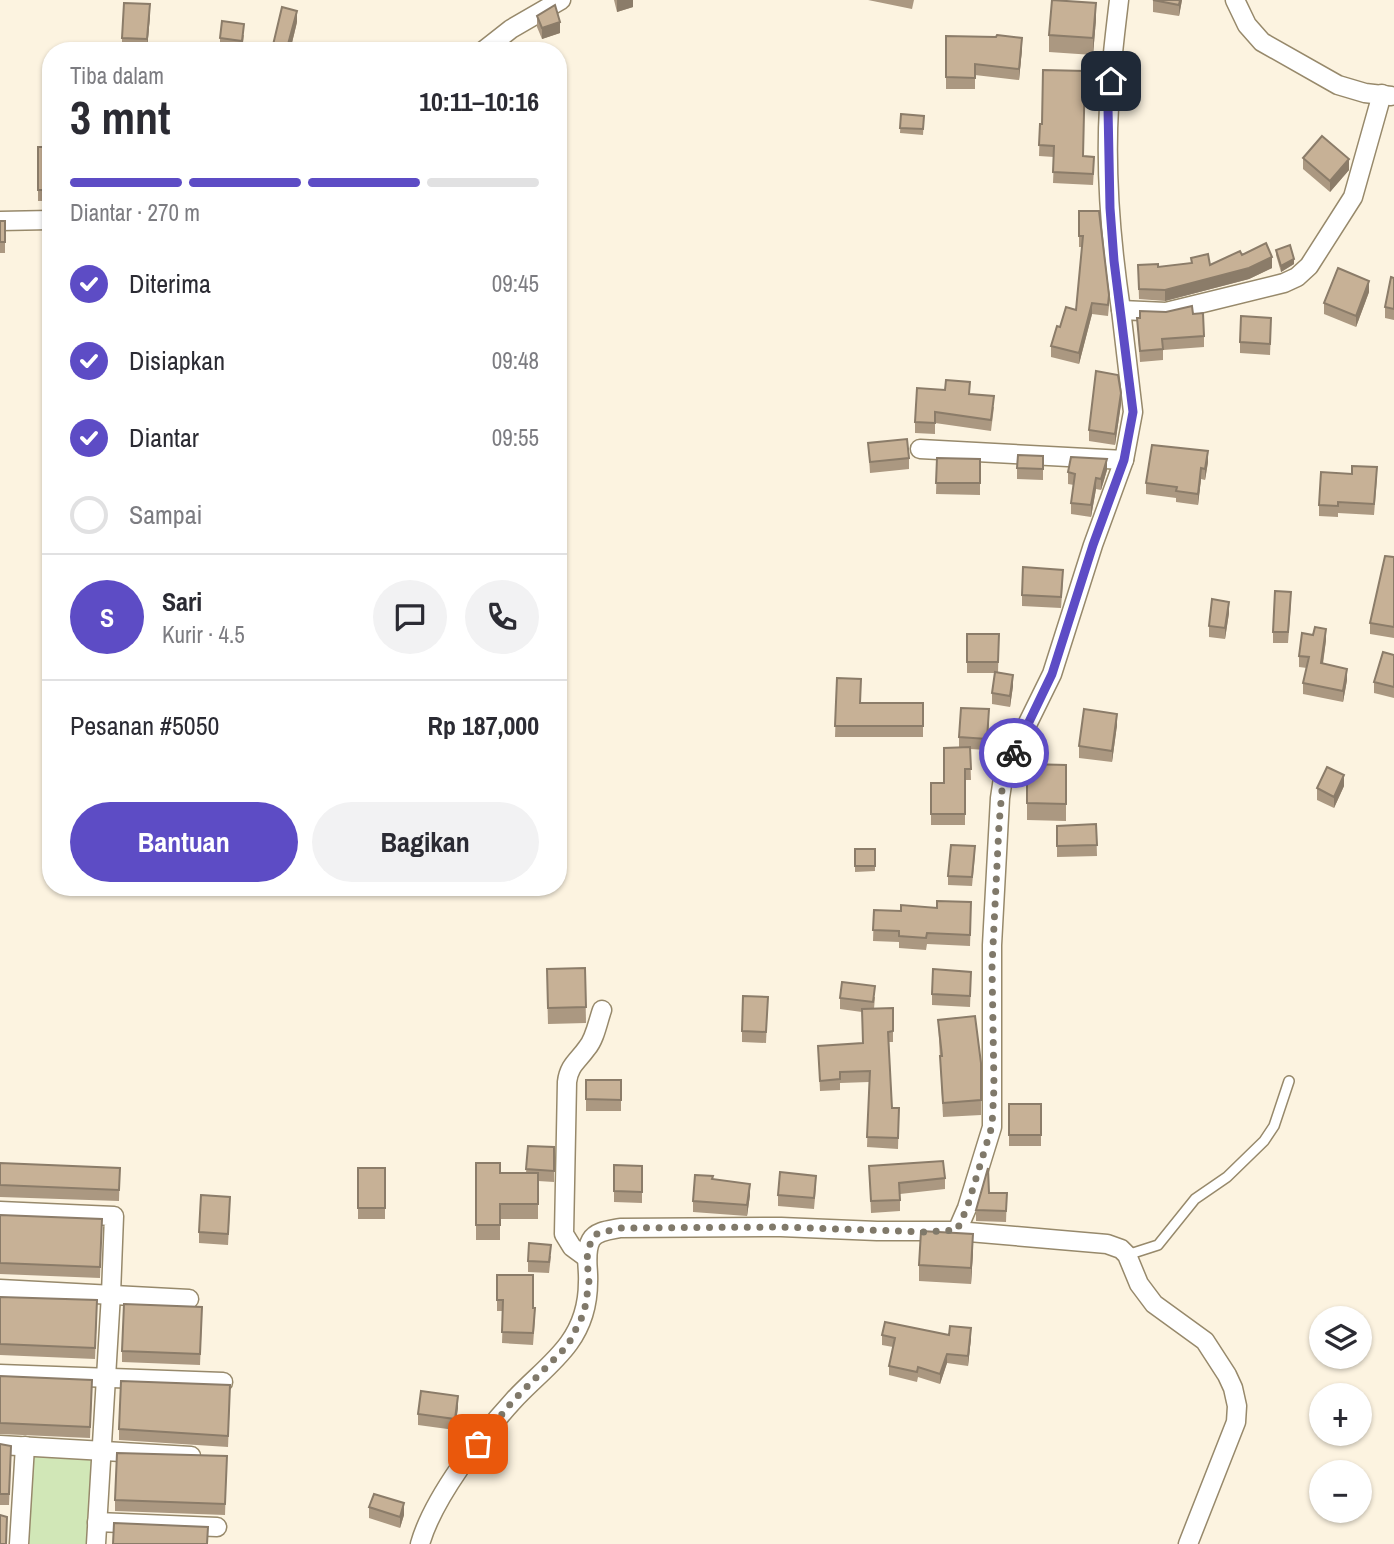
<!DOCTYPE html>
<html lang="id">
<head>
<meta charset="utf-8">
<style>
  :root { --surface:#fff; --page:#f2f2f3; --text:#2b2b33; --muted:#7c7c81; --line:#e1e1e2; --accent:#5d4cc5 }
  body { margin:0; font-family:"Archivo Narrow",sans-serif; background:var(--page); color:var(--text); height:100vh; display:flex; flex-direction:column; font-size:26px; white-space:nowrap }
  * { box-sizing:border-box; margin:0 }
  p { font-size:23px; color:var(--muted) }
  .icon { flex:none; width:38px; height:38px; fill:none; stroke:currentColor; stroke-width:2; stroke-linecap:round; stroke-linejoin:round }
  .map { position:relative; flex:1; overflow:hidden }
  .details { position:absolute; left:42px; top:42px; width:525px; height:854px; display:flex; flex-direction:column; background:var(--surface); border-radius:28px; box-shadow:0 2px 5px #0004 }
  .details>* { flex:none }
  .tools { position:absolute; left:1309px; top:1306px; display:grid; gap:14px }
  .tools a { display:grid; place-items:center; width:63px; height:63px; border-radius:50%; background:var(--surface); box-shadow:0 2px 5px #0004; font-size:35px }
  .pin { position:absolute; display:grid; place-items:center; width:60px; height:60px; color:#fff; margin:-30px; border-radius:14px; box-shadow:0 4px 10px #0006 }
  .courier { position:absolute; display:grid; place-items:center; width:70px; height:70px; margin:-35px; border:5px solid #5d4cc5; border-radius:50%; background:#fff; color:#222; box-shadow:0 2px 9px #0007 }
  .summary em { font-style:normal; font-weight:700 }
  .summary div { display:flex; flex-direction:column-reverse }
  .summary { display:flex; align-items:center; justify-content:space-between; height:119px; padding:0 28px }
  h1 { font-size:46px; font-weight:700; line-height:52px }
  .bar { display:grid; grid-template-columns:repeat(4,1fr); gap:10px 7px; align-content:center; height:84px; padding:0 28px }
  .bar i { height:9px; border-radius:5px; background:var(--line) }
  .bar .current { background:var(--accent) }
  .bar p { grid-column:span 4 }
  .line { display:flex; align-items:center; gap:18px; padding:0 28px; border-top:2px solid var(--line) }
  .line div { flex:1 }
  .round { display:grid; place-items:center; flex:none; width:74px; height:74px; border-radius:37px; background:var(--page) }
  ol { padding:0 28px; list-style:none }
  li { display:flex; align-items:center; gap:21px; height:77px }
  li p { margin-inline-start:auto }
  li .icon { padding:7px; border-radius:50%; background:var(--accent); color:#fff; stroke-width:4 }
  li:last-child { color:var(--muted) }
  li i { width:38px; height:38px; border:4px solid var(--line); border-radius:50% }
  .primary-button { display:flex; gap:14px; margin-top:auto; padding:14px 28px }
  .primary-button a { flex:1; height:80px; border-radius:42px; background:var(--accent); color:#fff; font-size:28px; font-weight:700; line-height:80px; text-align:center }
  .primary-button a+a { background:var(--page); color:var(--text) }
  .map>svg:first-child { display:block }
  .green { fill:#d1e7b7 }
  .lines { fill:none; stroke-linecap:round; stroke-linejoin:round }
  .service-casing { stroke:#97896b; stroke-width:12 }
  .minor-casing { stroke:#97896b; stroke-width:21 }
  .service { stroke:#fff; stroke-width:9 }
  .minor { stroke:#fff; stroke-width:18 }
  .wall { fill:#ab9881 }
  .shaded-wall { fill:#8b7c69 }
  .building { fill:#c7b196; stroke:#8b7c69; stroke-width:2 }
  .done { stroke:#80796a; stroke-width:7; stroke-dasharray:0 12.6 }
  .route { stroke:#5d4cc5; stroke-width:9 }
</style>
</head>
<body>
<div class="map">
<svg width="1394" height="1544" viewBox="0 0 1394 1544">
  <rect width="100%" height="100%" fill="#fcf3e0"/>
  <path class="green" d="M 30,1453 L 94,1456 L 89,1544 L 26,1544 Z"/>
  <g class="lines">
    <defs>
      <path id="service" d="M 1127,1255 L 1158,1245 L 1195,1199 L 1227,1177 L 1264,1141 L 1274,1126 L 1289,1081"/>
      <g id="minor">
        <path d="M 1119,0 C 1115,35 1110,71 1109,107 C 1105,174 1111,243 1121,310"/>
        <path d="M 1235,0 L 1247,25 L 1262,42 L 1338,85 L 1365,93 L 1391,96"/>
        <path d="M 483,51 L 511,29 L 561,0"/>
        <path d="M 0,221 L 51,220"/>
        <path d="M 920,449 L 1124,460"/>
        <path d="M 0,1211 L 114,1216 L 111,1294 L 96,1544"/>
        <path d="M 957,1231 L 1107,1244 L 1121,1249 L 1127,1255 L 1139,1284 L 1154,1304 L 1205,1341 L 1227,1375 L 1233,1388 L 1237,1406 L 1236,1422 L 1188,1544"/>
        <path d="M 587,1258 L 572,1247 L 564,1234 L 567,1082 C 569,1065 578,1061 587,1048 C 595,1039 598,1021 602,1010"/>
        <path d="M 0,1289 L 189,1299"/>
        <path d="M 0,1374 L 223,1382"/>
        <path d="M 0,1445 L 191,1456"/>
        <path d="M 97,1522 L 217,1527"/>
        <path d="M 19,1544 L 25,1446"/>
        <path d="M 420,1544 C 433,1498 481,1436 513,1401 C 531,1381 554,1364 569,1343 C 582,1325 588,1304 588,1282 C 589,1269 584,1253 591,1240 C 596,1231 610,1230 620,1228 L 781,1227 L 877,1231 L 957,1231 L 967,1208 L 992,1127 L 992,945 L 1000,798 L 1003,778 L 1020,739 L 1052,674 L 1093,545 L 1124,460 L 1133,412 L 1121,310 L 1166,312 L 1284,283 L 1297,277 L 1309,266 L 1353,197 L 1382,94"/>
      </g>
    </defs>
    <use href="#service" class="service-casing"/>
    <use href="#minor" class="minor-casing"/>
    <use href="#service" class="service"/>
    <use href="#minor" class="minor"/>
  </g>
  <g class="wall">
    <path d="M 614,0 L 633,0 L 633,7 L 617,12 Z"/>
    <path d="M 868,0 L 914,0 L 912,9 Z"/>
    <path d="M 1153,0 L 1182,0 L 1179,16 L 1153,12 Z"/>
    <path d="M 150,15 L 147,50 L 122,49 L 122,38 Z"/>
    <path d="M 537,16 L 560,33 L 542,39 L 537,27 Z"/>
    <path d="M 1096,19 L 1093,55 L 1049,52 L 1049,35 Z"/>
    <path d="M 297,22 L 290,51 L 273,51 L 273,45 Z"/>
    <path d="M 244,35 L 242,51 L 220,49 L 220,38 Z"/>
    <path d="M 946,36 L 1022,49 L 1019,80 L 975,75 L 975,89 L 946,89 Z"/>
    <path d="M 901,114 L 924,116 L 923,135 L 900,133 Z"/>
    <path d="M 1040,124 L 1084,156 L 1094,168 L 1093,185 L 1053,183 L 1054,157 L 1039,156 Z"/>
    <rect x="38" y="147" width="13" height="54"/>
    <path d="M 1303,158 L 1349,170 L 1330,192 L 1303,169 Z"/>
    <path d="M 1079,211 L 1109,306 L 1108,316 L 1092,314 L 1079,364 L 1051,357 L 1051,346 L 1060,327 L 1076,310 L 1082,247 L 1079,247 Z"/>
    <rect x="0" y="221" width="5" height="32"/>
    <path d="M 1276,250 L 1294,264 L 1281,272 L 1276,255 Z"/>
    <path d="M 1242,255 L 1272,268 L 1249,279 L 1165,301 L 1139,299 L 1138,265 L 1158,267 L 1191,263 L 1191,258 L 1210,265 Z"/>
    <path d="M 1394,278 L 1394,320 L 1385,318 L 1385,307 Z"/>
    <path d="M 1369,292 L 1356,327 L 1324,314 L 1324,303 Z"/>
    <path d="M 1193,314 L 1204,336 L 1204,347 L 1163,350 L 1163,360 L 1140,362 L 1137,318 Z"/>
    <path d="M 1271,329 L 1270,355 L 1240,353 L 1240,342 Z"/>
    <path d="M 970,394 L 994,407 L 991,431 L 935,423 L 935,434 L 915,433 L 915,422 Z"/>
    <path d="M 1121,404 L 1115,445 L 1089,441 L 1089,430 Z"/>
    <path d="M 868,443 L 909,458 L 909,469 L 870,473 Z"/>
    <path d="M 1043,456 L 1043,480 L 1017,479 L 1017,468 Z"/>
    <path d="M 937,458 L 980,459 L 980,495 L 936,494 Z"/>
    <path d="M 1208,462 L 1205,480 L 1201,479 L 1198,505 L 1176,502 L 1176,498 L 1146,494 L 1146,483 Z"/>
    <path d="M 1107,470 L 1101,490 L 1096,489 L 1091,517 L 1071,514 L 1071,503 L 1074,485 L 1068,484 L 1068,472 Z"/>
    <path d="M 1377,478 L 1374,515 L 1338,513 L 1338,517 L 1319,516 L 1319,505 Z"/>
    <path d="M 1394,557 L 1394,638 L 1370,634 L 1370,623 Z"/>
    <path d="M 1063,581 L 1061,608 L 1022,606 L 1022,595 Z"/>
    <path d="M 1291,603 L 1288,643 L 1273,643 L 1273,632 Z"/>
    <path d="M 1229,613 L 1225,639 L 1209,637 L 1209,626 Z"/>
    <path d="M 967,634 L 999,634 L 998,673 L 1013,686 L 1010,707 L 992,704 L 992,693 L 995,673 L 967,673 Z"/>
    <path d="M 1326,640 L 1323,664 L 1347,680 L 1343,702 L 1303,694 L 1303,683 L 1307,668 L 1299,667 L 1299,656 Z"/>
    <path d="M 1394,655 L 1394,698 L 1374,693 L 1374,682 Z"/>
    <path d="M 837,678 L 861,703 L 923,703 L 923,737 L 835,737 Z"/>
    <path d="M 989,721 L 987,750 L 970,749 L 971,780 L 965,780 L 965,825 L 931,825 L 931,783 L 944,783 L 959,747 L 959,737 Z"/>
    <path d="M 1117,725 L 1112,762 L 1079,758 L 1079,746 Z"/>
    <path d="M 1027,764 L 1066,765 L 1066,821 L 1027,820 Z"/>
    <path d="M 1344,786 L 1334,808 L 1317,800 L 1317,788 Z"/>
    <path d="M 1096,824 L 1097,856 L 1057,857 L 1057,826 Z"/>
    <path d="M 855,849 L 875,849 L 875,871 L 855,872 Z"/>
    <path d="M 975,855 L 972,886 L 948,885 L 948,876 Z"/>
    <path d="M 874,910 L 971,913 L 970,946 L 927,944 L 926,950 L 899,948 L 899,942 L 873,941 Z"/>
    <path d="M 585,968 L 586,1023 L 548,1024 L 547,986 Z"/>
    <path d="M 971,983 L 970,1007 L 932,1005 L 932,994 Z"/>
    <path d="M 768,997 L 766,1043 L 742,1042 L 742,1031 Z"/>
    <path d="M 875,997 L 874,1009 L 893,1008 L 893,1042 L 889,1042 L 892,1108 L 899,1108 L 898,1149 L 867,1147 L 869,1082 L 840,1083 L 840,1090 L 820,1091 L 818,1046 L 862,1043 L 862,1012 L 840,1009 L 840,998 Z"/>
    <path d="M 938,1020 L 981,1063 L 981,1115 L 943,1117 Z"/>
    <rect x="586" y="1080" width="35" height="31"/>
    <rect x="1009" y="1104" width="32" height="42"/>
    <path d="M 528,1146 L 554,1147 L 554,1182 L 538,1181 L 538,1219 L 500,1219 L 500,1240 L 476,1240 L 476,1163 L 500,1173 L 526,1173 Z"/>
    <path d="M 0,1163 L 120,1168 L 119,1201 L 0,1197 Z"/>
    <path d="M 614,1165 L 642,1166 L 642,1203 L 614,1202 Z"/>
    <path d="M 869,1166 L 945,1178 L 945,1189 L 900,1194 L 900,1211 L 871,1213 Z"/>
    <rect x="358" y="1168" width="27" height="51"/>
    <path d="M 712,1179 L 750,1195 L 747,1216 L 693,1212 L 693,1201 Z"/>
    <path d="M 816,1187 L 814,1209 L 778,1206 L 778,1195 Z"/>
    <path d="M 989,1193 L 1007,1193 L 1006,1222 L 976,1221 L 976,1210 Z"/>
    <path d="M 230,1208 L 228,1245 L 199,1243 L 199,1232 Z"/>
    <path d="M 0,1215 L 102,1219 L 100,1278 L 0,1274 Z"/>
    <path d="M 973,1251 L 971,1284 L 919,1281 L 919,1265 Z"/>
    <path d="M 551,1256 L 549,1273 L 528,1272 L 528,1261 Z"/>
    <path d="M 497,1275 L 533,1308 L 535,1319 L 533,1345 L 502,1343 L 503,1311 L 497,1311 Z"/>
    <path d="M 0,1297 L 97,1312 L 95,1359 L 0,1355 Z"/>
    <path d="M 202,1318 L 200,1365 L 122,1362 L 122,1351 Z"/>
    <path d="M 882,1335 L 949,1335 L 971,1338 L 968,1366 L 947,1363 L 940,1384 L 918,1377 L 917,1382 L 889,1375 L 889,1366 L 893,1347 L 882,1345 Z"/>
    <path d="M 0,1376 L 92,1391 L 90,1438 L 0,1434 Z"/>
    <path d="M 230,1396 L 228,1447 L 119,1440 L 119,1429 Z"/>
    <path d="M 458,1407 L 455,1430 L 418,1425 L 418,1414 Z"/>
    <path d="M 0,1444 L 11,1457 L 9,1505 L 0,1505 Z"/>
    <path d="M 227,1456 L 225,1515 L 115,1511 L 115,1500 Z"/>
    <path d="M 369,1507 L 404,1515 L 400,1528 L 369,1518 Z"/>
  </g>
  <g class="shaded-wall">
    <path d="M 617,0 L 633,0 L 633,7 L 617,12 Z"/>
    <path d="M 1180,0 L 1182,0 L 1179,16 L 1179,5 Z"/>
    <path d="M 1096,3 L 1096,19 L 1093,55 L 1093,38 Z"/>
    <path d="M 150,4 L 150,15 L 147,50 L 147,39 Z"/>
    <path d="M 297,11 L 297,22 L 290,51 L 287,51 Z"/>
    <path d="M 560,22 L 560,33 L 542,39 L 542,28 Z"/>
    <path d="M 1022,38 L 1022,49 L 1019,80 L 1019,69 Z"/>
    <path d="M 1349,159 L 1349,170 L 1330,192 L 1330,181 Z"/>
    <path d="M 1272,257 L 1272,268 L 1249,279 L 1165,301 L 1165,290 Z"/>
    <path d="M 1294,259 L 1294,264 L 1281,272 L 1281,266 Z"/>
    <path d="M 1369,281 L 1369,292 L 1356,327 L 1356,316 Z"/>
    <path d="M 1092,303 L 1092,314 L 1079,364 L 1079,353 Z"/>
    <path d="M 1121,393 L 1121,404 L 1115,445 L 1115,434 Z"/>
    <path d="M 1208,451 L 1208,462 L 1205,480 L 1205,469 Z"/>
    <path d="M 1107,459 L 1107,470 L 1101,490 L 1101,479 Z"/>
    <path d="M 1201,468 L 1201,479 L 1198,505 L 1198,494 Z"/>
    <path d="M 1096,478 L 1096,489 L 1091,517 L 1091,505 Z"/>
    <path d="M 1229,602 L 1229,613 L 1225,639 L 1225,628 Z"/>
    <path d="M 1326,629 L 1326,640 L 1321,675 L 1321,663 Z"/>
    <path d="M 1347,669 L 1347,680 L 1343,702 L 1343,691 Z"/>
    <path d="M 1013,675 L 1013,686 L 1010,707 L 1010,696 Z"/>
    <path d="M 1117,714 L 1117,725 L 1112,762 L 1112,751 Z"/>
    <path d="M 1344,775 L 1344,786 L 1334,808 L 1334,797 Z"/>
    <path d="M 750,1184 L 750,1195 L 747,1216 L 747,1205 Z"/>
    <path d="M 973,1234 L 973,1251 L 971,1284 L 971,1268 Z"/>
    <path d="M 971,1328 L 971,1338 L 968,1366 L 968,1356 Z"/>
    <path d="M 947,1354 L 947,1363 L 940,1384 L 940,1374 Z"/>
    <path d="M 458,1396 L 458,1407 L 455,1430 L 455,1419 Z"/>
    <path d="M 404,1503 L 404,1515 L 400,1528 L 400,1517 Z"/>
  </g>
  <g class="building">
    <path d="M 1052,0 L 1096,3 L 1093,38 L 1049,35 Z"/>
    <path d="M 1153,0 L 1180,0 L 1179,5 Z"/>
    <path d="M 124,3 L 150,4 L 147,39 L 122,38 Z"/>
    <path d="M 555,5 L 560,22 L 542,28 L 537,16 Z"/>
    <path d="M 282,7 L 297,11 L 287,48 L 273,45 Z"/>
    <path d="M 222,21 L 244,24 L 242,41 L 220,38 Z"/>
    <path d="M 997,35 L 1022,38 L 1019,69 L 975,64 L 975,78 L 946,77 L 946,36 L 996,37 Z"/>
    <path d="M 1043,70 L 1085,71 L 1083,156 L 1094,157 L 1093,174 L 1053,172 L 1054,146 L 1039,145 L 1040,124 L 1042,124 Z"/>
    <path d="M 901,114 L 924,116 L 923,129 L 900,128 Z"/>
    <path d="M 1322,136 L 1349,159 L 1330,181 L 1303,158 Z"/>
    <rect x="38" y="147" width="13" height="43"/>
    <path d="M 1079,211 L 1099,211 L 1109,295 L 1108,305 L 1092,303 L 1079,353 L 1051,346 L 1057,326 L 1060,327 L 1066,307 L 1076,310 L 1083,236 L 1079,236 Z"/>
    <rect x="0" y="221" width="5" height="21"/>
    <path d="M 1266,243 L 1272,257 L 1249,268 L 1165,290 L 1139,289 L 1138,265 L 1158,264 L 1158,267 L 1192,263 L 1191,258 L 1208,254 L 1210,265 L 1240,251 L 1242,255 Z"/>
    <path d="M 1290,245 L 1294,259 L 1281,266 L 1276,250 Z"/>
    <path d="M 1338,268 L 1369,281 L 1356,316 L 1324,303 Z"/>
    <path d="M 1391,277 L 1394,278 L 1394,309 L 1385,307 Z"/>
    <path d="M 1192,306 L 1193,314 L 1203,313 L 1204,336 L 1162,339 L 1163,349 L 1140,351 L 1137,318 L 1140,318 L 1140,311 L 1166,312 Z"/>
    <path d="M 1241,316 L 1271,318 L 1270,344 L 1240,342 Z"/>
    <path d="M 1096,371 L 1118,375 L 1121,393 L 1115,434 L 1089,430 Z"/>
    <path d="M 946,380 L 970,382 L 969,394 L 994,396 L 991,420 L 935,412 L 935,423 L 915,422 L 917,388 L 945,390 Z"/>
    <path d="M 907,439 L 909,458 L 870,462 L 868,443 Z"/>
    <path d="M 1152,445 L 1208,451 L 1205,469 L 1201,468 L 1198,494 L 1176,491 L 1177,487 L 1146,483 Z"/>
    <path d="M 1018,455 L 1043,456 L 1043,469 L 1017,468 Z"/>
    <path d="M 1071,457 L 1107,459 L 1101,479 L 1096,478 L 1091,505 L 1071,503 L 1075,474 L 1068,472 Z"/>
    <path d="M 937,458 L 980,459 L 980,483 L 936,483 Z"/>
    <path d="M 1352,466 L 1377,467 L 1374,504 L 1338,502 L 1338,506 L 1319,505 L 1321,472 L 1352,474 Z"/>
    <path d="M 1385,556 L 1394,557 L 1394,627 L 1370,623 Z"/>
    <path d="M 1023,567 L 1063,570 L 1061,597 L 1022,595 Z"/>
    <path d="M 1275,591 L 1291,592 L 1288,632 L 1273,632 Z"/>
    <path d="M 1212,599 L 1229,602 L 1225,628 L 1209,626 Z"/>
    <path d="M 1315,627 L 1326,629 L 1321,663 L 1347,669 L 1343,691 L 1303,683 L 1309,657 L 1299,656 L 1302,633 L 1313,635 Z"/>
    <path d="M 967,634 L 999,634 L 998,662 L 967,662 Z"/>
    <path d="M 1383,652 L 1394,655 L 1394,687 L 1374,682 Z"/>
    <path d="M 995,672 L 1013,675 L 1010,696 L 992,693 Z"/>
    <path d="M 837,678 L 861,679 L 860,703 L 923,703 L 923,726 L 835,726 Z"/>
    <path d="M 961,708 L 989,709 L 987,739 L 959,737 Z"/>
    <path d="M 1084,709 L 1117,714 L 1112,751 L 1079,746 Z"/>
    <path d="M 970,747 L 971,769 L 965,769 L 965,814 L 931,814 L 931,783 L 944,783 L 944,748 Z"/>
    <path d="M 1027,764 L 1066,765 L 1066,804 L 1027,803 Z"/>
    <path d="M 1327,767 L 1344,775 L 1334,797 L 1317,788 Z"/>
    <path d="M 1096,824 L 1097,845 L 1057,846 L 1057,826 Z"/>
    <path d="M 951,845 L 975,846 L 972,877 L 948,876 Z"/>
    <rect x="855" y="849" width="20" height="17"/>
    <path d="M 937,901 L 971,902 L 970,935 L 927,933 L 926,938 L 899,936 L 899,931 L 873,930 L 874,910 L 901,911 L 901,905 L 937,908 Z"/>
    <path d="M 585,968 L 586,1007 L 548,1008 L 547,969 Z"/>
    <path d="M 933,969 L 971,972 L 970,996 L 932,994 Z"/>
    <path d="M 842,982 L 875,986 L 873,1002 L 840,998 Z"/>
    <path d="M 743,996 L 768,997 L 766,1032 L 742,1031 Z"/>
    <path d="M 893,1008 L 893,1031 L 888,1032 L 892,1108 L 899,1108 L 898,1138 L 867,1137 L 870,1071 L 840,1072 L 840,1079 L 820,1081 L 818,1046 L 863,1043 L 862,1009 Z"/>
    <path d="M 975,1016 L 981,1063 L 981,1100 L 943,1103 L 940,1056 L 942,1056 L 938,1020 Z"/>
    <path d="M 586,1080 L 621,1080 L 621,1100 L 586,1099 Z"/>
    <rect x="1009" y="1104" width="32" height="31"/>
    <path d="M 528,1146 L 554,1147 L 554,1171 L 526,1169 Z"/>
    <path d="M 943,1161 L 945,1178 L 899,1183 L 900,1200 L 871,1201 L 869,1166 Z"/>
    <path d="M 0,1163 L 120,1168 L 119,1190 L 0,1185 Z"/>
    <path d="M 476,1163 L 500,1163 L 500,1173 L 538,1173 L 538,1204 L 500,1204 L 500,1225 L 476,1225 Z"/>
    <path d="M 614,1165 L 642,1166 L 642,1192 L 614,1191 Z"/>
    <rect x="358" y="1168" width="27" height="40"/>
    <path d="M 988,1168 L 989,1193 L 1007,1193 L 1006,1211 L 976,1210 Z"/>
    <path d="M 780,1172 L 816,1176 L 814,1198 L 778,1195 Z"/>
    <path d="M 695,1175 L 713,1176 L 712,1179 L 750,1184 L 747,1205 L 693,1201 Z"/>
    <path d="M 201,1195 L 230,1197 L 228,1234 L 199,1232 Z"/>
    <path d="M 0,1215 L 102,1219 L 100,1267 L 0,1263 Z"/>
    <path d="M 921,1231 L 973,1234 L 971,1268 L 919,1265 Z"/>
    <path d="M 529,1243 L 551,1245 L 549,1262 L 528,1261 Z"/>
    <path d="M 497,1275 L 533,1275 L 533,1308 L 535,1308 L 533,1333 L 502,1332 L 503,1300 L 497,1300 Z"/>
    <path d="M 0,1297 L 97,1300 L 95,1348 L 0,1344 Z"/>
    <path d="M 124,1304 L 202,1307 L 200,1354 L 122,1351 Z"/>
    <path d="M 885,1322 L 949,1335 L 950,1326 L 971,1328 L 968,1356 L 947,1354 L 940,1374 L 918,1367 L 917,1372 L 889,1366 L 895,1338 L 882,1335 Z"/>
    <path d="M 0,1376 L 92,1380 L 90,1427 L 0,1423 Z"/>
    <path d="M 121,1381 L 230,1385 L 228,1436 L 119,1429 Z"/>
    <path d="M 421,1391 L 458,1396 L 455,1419 L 418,1414 Z"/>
    <path d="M 0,1444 L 11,1446 L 9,1494 L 0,1494 Z"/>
    <path d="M 117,1453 L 227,1456 L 225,1504 L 115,1500 Z"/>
    <path d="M 374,1494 L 404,1503 L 400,1517 L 369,1507 Z"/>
    <path d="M 0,1515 L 7,1517 L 6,1544 L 0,1544 Z"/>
    <path d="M 114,1523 L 208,1527 L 207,1544 L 113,1544 Z"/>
  </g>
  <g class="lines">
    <path class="done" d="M 478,1444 L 512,1402 L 568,1345 L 584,1313 L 589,1283 L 587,1258 L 591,1240 L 597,1234 L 620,1228 L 781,1227 L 926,1232 L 957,1230 L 967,1208 L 992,1126 L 994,1087 L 992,966 L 999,825 L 1003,778 L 1014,753"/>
    <path class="route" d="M 1014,753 L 1052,674 L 1093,545 L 1124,460 L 1133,412 L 1114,261 L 1110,208 L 1108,108 L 1111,81"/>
  </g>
</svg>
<div class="tools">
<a><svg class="icon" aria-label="layers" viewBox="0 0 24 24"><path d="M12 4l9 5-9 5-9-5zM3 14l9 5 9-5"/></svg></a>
<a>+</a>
<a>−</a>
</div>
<div class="pin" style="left:478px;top:1444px;background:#ea580c"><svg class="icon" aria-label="bag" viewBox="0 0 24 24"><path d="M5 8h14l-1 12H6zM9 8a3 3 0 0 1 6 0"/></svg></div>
<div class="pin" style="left:1111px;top:81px;background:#1f2937"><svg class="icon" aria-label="home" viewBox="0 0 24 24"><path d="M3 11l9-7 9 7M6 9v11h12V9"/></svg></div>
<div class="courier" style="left:1014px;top:753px"><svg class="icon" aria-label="bike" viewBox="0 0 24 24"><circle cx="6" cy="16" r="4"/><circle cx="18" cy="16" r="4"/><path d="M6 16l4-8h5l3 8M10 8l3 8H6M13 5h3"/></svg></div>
<section class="details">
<div class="summary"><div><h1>3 mnt</h1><p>Tiba dalam</p></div><em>10:11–10:16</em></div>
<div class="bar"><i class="current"></i><i class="current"></i><i class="current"></i><i></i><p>Diantar · 270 m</p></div>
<ol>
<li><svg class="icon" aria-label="check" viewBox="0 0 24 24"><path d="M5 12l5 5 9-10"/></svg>Diterima<p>09:45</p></li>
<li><svg class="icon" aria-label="check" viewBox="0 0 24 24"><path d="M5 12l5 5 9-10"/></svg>Disiapkan<p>09:48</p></li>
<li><svg class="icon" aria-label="check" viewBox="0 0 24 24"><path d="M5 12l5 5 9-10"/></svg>Diantar<p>09:55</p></li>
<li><i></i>Sampai</li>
</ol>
<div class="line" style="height:126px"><b class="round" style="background:var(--accent);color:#fff">S</b><div><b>Sari</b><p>Kurir · 4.5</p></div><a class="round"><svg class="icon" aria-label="chat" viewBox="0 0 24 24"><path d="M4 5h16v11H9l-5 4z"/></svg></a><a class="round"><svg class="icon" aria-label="phone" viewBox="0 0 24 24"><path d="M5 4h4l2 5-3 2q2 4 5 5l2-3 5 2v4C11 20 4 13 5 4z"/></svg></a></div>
<div class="line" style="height:91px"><div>Pesanan #5050</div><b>Rp 187,000</b></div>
<div class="primary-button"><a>Bantuan</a><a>Bagikan</a></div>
</section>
</div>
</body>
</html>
